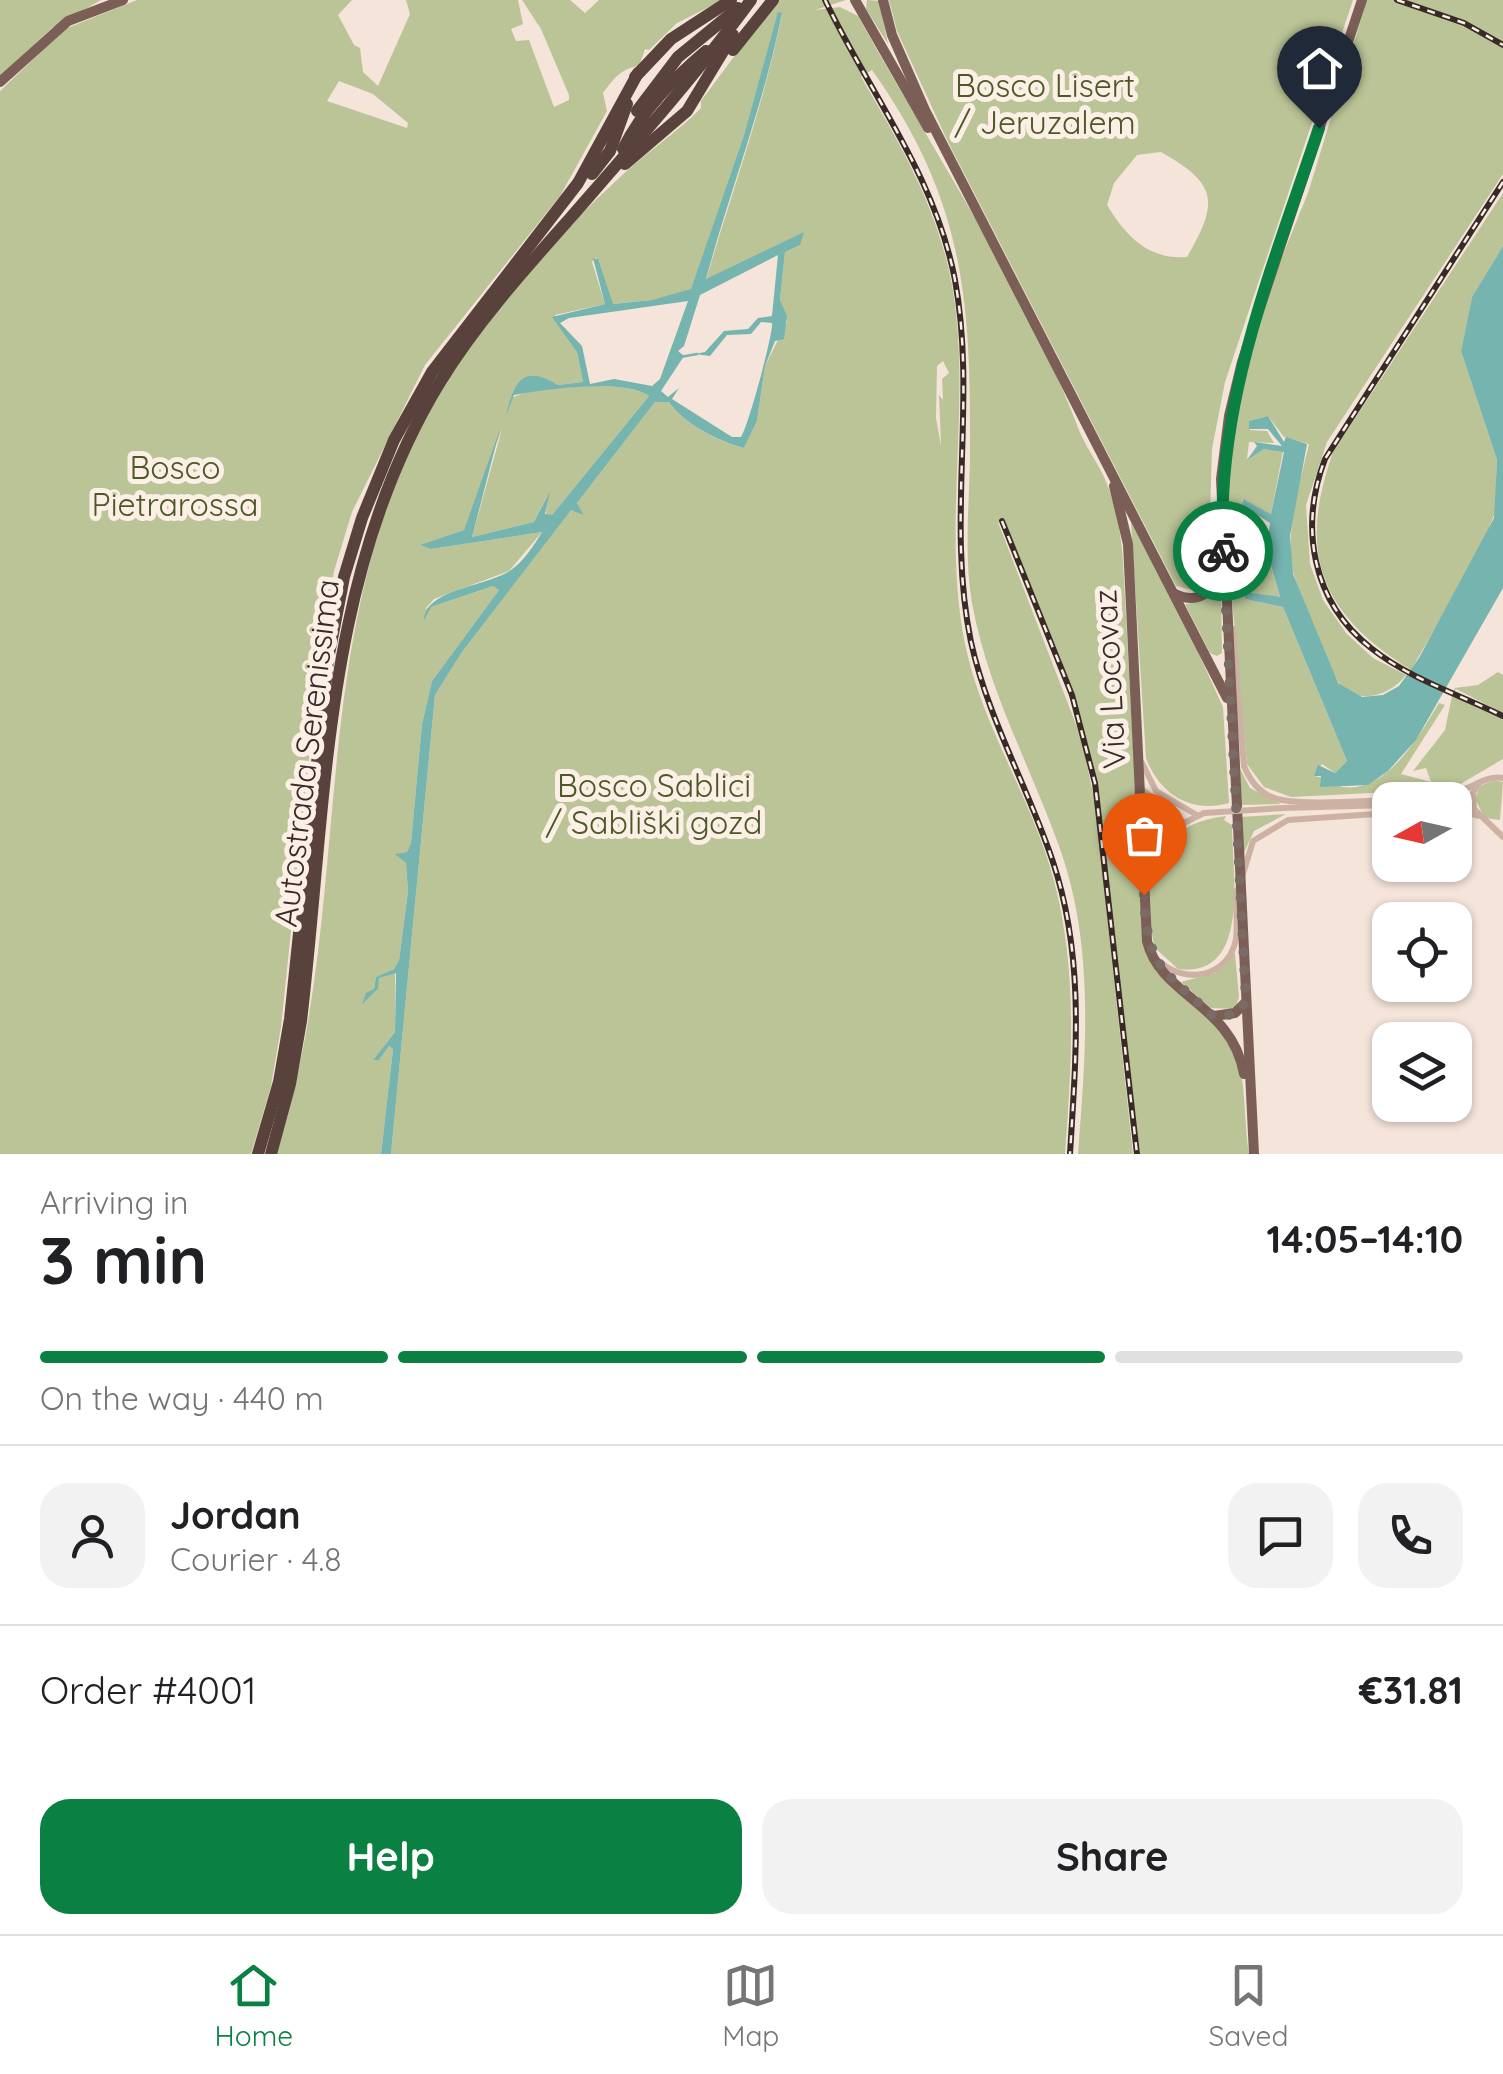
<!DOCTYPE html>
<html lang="en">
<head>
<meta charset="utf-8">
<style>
  :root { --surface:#fff; --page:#f2f2f2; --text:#202124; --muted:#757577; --line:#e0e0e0; --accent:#0b8043 }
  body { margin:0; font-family:Quicksand,sans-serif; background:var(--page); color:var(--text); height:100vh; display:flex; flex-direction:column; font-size:38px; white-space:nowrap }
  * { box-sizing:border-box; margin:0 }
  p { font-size:32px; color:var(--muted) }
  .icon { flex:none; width:55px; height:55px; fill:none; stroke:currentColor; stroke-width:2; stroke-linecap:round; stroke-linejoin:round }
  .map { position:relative; height:1154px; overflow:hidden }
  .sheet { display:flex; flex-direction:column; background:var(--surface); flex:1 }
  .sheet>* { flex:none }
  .needle { width:65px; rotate:262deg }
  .tools { position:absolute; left:1372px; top:782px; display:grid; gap:20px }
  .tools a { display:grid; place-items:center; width:100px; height:100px; border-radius:20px; background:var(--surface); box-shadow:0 2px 8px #0004; font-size:50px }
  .pin { position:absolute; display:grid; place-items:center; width:85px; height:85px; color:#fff; margin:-102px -42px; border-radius:50% 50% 50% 0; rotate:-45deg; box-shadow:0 0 10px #0007 }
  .pin .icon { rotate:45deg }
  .courier { position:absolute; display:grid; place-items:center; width:100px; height:100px; margin:-50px; border:8px solid #0b8043; border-radius:50%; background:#fff; color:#222; box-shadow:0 2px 12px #0007 }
  .overview em { font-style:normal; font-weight:800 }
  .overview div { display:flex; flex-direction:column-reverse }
  .overview { display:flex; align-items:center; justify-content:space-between; height:170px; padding:0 40px }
  h1 { font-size:65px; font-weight:800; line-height:75px }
  .bar { display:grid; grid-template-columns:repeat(4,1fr); gap:15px 10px; align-content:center; height:120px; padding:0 40px }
  .bar i { height:12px; border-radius:8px; background:var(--line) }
  .bar .active { background:var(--accent) }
  .bar p { grid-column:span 4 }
  .line { display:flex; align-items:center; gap:25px; padding:0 40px; border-top:2px solid var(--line) }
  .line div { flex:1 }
  .round { display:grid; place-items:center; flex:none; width:105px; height:105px; border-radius:30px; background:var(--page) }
  .action { display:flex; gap:20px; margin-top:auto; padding:20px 40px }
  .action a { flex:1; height:115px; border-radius:30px; background:var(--accent); color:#fff; font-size:40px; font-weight:800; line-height:115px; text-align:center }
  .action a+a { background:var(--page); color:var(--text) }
  .menu { display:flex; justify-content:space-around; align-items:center; height:140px; border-top:2px solid var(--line); background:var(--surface); font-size:28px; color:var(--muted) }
  .menu a { display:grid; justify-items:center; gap:5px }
  .menu .active { color:var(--accent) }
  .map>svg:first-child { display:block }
  .green { fill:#bbc497; fill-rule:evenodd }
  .water { fill:#75b4af; fill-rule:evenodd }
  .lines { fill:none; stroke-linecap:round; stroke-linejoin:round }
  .stream { stroke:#75b4af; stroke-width:2.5 }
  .minor { stroke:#cdb2a4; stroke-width:6 }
  .primary { stroke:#7b5e56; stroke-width:10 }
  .motorway { stroke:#59423c; stroke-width:12 }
  .rail-casing { stroke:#382a26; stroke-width:6 }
  .rail { stroke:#fbefe6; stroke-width:2.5; stroke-dasharray:8; stroke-linecap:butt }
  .minor-bridge { stroke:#cdb2a4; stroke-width:6 }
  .done { stroke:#7a6b65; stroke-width:10; stroke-dasharray:0 18 }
  .route { stroke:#0b8043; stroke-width:12 }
  .labels { text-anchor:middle; stroke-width:10; stroke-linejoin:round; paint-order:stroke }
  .park-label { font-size:32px; fill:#4c5827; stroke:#fbefe6 }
  .street-label { font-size:32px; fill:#382a26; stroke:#fbefe6 }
</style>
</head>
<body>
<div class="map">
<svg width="1503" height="1154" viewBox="0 0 1503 1154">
  <rect width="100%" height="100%" fill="#f4e4d9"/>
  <g class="green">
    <path d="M 0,0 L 101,0 L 52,28 L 0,76 Z"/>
    <path d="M 137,0 L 352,0 L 338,15 L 354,45 L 360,48 L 363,72 L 378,86 L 410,14 L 406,0 L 518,0 L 523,24 L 511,29 L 516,41 L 529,40 L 554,107 L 569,100 L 569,95 L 541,29 L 522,0 L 570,0 L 585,13 L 599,0 L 723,0 L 677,23 L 649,50 L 645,49 L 639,66 C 622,68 613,79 603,93 L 607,111 L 560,196 L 425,365 L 352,512 L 334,571 L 316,691 L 281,1027 L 271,1086 L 251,1154 L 0,1154 L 0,91 L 65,29 ZM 339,81 L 373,94 L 408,123 L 407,128 L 327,101 Z"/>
    <path d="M 776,0 L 846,0 L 815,10 L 840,7 L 858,16 C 933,152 1021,281 1077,425 C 1084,445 1097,461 1105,479 C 1116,506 1121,532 1123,561 L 1144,948 C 1162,992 1218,1009 1236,1053 C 1246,1077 1244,1126 1249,1154 L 1140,1154 L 1094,768 L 1061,659 L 1004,520 L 998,522 L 1082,740 L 1095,804 L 1133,1154 L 1078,1154 C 1086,1050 1095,946 1059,846 C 1029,763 988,690 972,603 C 964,556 969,507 970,459 C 971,304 966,202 872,70 L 861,77 C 905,152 947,224 956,313 C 968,423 943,534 965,644 C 982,726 1031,797 1053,877 C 1078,969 1072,1060 1065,1154 L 391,1154 L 435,695 L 462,652 L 571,509 L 608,526 L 584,515 L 577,503 L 655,402 L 669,402 C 685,425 717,441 744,448 L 757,421 L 765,366 L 787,322 L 780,300 L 785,252 L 800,245 L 798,237 L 706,280 C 732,191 764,105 782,14 L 779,12 L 744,135 L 691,290 L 652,300 L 612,304 L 596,257 L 592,262 L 605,304 L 555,315 L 577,352 L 583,382 L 558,385 C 540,374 517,371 512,398 C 533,385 631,380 649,396 L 552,515 L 546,517 L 547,496 L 534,522 L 472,537 L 502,429 L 464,530 L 421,545 L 431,549 L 542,532 L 509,571 L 434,599 L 425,609 L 493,586 L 499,590 L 432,681 L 422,724 L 411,843 L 407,852 L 397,854 L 406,863 L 408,892 L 399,960 L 394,969 L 376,977 L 374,989 L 362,1003 L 376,991 L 379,978 L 395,972 L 395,1032 L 373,1060 L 379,1060 L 389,1046 L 393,1049 L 381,1154 L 276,1154 C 362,891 294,618 454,369 C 498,301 557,235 617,180 C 643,155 679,131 701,108 L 701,101 ZM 943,361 L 949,373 L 942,379 L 943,400 L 939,395 L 941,446 L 936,418 L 937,366 Z"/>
    <path d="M 867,0 L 879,1 L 888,44 L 866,9 Z"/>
    <path d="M 889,0 L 1353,0 L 1225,382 L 1212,449 L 1208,581 L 1196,591 L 1176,586 L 947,140 L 897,31 ZM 1161,152 C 1218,184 1219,202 1187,257 C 1148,260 1126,236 1107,205 L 1114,183 L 1137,155 Z"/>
    <path d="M 1367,0 L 1503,0 L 1503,174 L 1327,442 L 1306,505 L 1310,564 L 1323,600 L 1346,633 L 1373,658 L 1406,675 C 1390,696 1358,706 1339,683 C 1329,672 1295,584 1292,567 C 1286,527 1300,483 1309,444 L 1284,437 L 1268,416 L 1249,421 L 1250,430 L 1267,431 L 1274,443 L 1249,442 L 1247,459 L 1264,449 L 1283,451 L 1271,514 L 1242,499 L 1243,561 L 1255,552 L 1268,555 L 1280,598 L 1246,592 L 1245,599 L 1283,607 L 1347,761 L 1335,773 L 1322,764 L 1314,776 C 1325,777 1333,785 1343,787 C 1388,793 1420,734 1439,703 L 1445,705 L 1401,774 L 1431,782 L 1426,768 L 1413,771 L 1445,730 L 1453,691 L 1455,688 L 1478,685 L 1498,672 L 1503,675 L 1503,713 L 1456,689 L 1453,694 L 1503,719 L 1503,759 L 1452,789 L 1291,797 L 1264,787 L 1247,764 L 1228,556 L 1225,490 L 1231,418 L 1271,284 L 1308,193 Z"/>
    <path d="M 1503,193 L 1503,246 L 1472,297 L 1461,351 L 1497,460 L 1495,513 L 1479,552 L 1411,670 C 1320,613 1297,554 1333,452 Z"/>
    <path d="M 1131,522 L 1174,600 L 1223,707 L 1229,803 C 1190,814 1159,793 1146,758 Z"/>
    <path d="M 1217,588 L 1221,588 L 1222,653 L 1217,656 L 1210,653 L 1185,604 L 1199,602 Z"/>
    <path d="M 1238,765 L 1250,788 L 1281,804 L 1239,805 Z"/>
    <path d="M 1494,780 L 1503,782 L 1500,820 L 1485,818 L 1475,799 L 1480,786 Z"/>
    <path d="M 1144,787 L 1178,815 L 1148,846 L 1146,846 Z"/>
    <path d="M 1286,814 L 1254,831 L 1243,855 L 1240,817 Z"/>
    <path d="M 1226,816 L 1224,820 L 1232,825 C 1232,871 1252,979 1178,969 L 1155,948 C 1140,882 1151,825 1226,816 Z"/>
    <path d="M 1235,953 L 1239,997 L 1235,1009 L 1211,1008 L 1181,982 L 1215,973 Z"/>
  </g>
  <g class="water">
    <path d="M 778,12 L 782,13 C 764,104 730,190 706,279 L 804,232 L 800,245 L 785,252 L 780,300 L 787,316 L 784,339 L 775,341 L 765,366 L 757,421 L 744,448 C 718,441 685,425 669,402 L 655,402 L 577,503 L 584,515 L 610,525 L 571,510 L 462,652 L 435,695 L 391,1154 L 381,1154 L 393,1049 L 389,1046 L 379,1060 L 373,1060 L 395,1032 L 396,973 L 379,978 L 378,989 L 362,1004 L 366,993 L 374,989 L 376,977 L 394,969 L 399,960 L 408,892 L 406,863 L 395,854 L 407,852 L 411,843 L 422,724 L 432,681 L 499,590 L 493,586 L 431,607 L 424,620 C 425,589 486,587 511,570 C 523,562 535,544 542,532 L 431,549 L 420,545 L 464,530 L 500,429 L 472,537 L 534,522 L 550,491 L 545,514 L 552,515 L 649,396 C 626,378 544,389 514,395 L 506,416 C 514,381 523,364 558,385 L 583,382 L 577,352 L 552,317 L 605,304 L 593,258 L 598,259 L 613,304 L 652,300 L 691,289 L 744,135 ZM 778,255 L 772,316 L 758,318 L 748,329 L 724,331 L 705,352 L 695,354 L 710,356 L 727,335 L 751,334 L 761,322 L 772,323 C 774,331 748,428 741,437 L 732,437 L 672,399 L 679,388 L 668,397 L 661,391 L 684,356 L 678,351 L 684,346 L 700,295 ZM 688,301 L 660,379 L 652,386 L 614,379 L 590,384 L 582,346 L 560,323 L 569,318 Z"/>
    <path d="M 1503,246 L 1503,588 L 1416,740 L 1388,771 L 1368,785 L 1320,787 L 1321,776 L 1314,776 L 1318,765 L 1335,773 L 1347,761 L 1283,607 L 1245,599 L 1245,592 L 1280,597 L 1268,555 L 1255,552 L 1244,561 L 1242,504 L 1243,499 L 1271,514 L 1284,452 L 1264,449 L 1247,460 L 1257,446 L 1254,442 L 1282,446 L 1268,429 L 1249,429 L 1249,421 L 1268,416 L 1284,442 L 1286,437 L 1307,444 L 1290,536 L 1293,574 L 1338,683 L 1362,697 L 1383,695 L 1399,686 L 1419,658 L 1494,518 L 1497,460 L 1461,351 L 1472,297 ZM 1256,514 L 1270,523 L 1267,547 L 1249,535 L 1251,516 Z"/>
  </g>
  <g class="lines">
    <path class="stream" d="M 680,357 L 697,354"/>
    <g class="minor">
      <path d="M 1233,629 L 1244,766 C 1251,783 1263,797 1282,800 C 1314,806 1419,799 1452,793 C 1471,790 1484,775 1503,778"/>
      <path d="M 1142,763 L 1156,791 L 1195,814"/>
      <path d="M 1479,783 L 1473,793 L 1474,809 L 1503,837"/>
      <path d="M 1283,808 L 1390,805"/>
      <path d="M 1455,809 L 1478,816"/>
      <path d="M 1145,867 L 1168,831 L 1204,813"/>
      <path d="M 1243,874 L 1253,841 L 1288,820 L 1390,813"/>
      <path d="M 1160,962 C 1186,985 1229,977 1236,939 C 1238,923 1235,906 1237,890"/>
    </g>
    <g class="primary">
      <path d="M 855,0 L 928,128"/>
      <path d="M 883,0 L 892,35 L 925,110 L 1227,698"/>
      <path d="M 0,82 L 68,21 L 123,0"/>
      <path d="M 1114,486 L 1128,544 L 1147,941 C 1160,996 1232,1004 1244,1074"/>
      <path d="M 1175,594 C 1201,606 1213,590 1222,566"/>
      <path d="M 1214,1016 L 1235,1013 L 1246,1002"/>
      <path d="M 1254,1154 L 1221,479 L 1229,416 L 1242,362 L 1362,0"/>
    </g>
    <g class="motorway">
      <path d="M 733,50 L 773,0"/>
      <path d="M 635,77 L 671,39 L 731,0"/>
      <path d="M 637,111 L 678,57 L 738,8"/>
      <path d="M 623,149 C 644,108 672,80 706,51"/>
      <path d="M 625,164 L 687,111 L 733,35"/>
      <path d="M 592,174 L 610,151 L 627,104"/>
      <path d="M 258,1154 L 279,1082 L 290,1019 L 328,659 L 344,577 L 362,518 L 394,440 L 432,372 L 578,183 L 638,73"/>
      <path d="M 271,1154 L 290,1084 L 301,1021 C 327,804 322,575 440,382 C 477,322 525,269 572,216 C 633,146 696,75 751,0"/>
    </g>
    <defs>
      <g id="rail">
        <path d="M 825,0 C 870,94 935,175 955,280 C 977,400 946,522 971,642 C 988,719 1028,787 1053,862 C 1085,958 1076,1055 1070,1154"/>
        <path d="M 1397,0 L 1464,23 L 1503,45"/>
        <path d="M 1503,182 L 1325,459 C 1299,527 1312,602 1371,648 C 1408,678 1460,695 1503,716"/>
        <path d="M 1002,521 L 1072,695 L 1095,783 L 1137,1154"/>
      </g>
    </defs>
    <use href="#rail" class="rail-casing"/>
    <use href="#rail" class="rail"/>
    <path class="minor-bridge" d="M 1204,813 L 1283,808"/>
  </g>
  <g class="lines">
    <path class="done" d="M 1144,895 C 1147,967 1162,969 1213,1016 C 1228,1017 1237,1014 1246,1002 L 1223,551"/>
    <path class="route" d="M 1223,551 C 1215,402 1273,267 1319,128"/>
  </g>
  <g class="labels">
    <g class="park-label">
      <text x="1045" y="97">Bosco Lisert<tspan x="1045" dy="37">/ Jeruzalem</tspan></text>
      <text x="175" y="479">Bosco<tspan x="175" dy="37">Pietrarossa</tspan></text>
      <text x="654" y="797">Bosco Sablici<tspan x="654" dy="37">/ Sabliški gozd</tspan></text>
    </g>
    <g class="street-label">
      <text transform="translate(1110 679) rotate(-93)" y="11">Via Locovaz</text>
      <text transform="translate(307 753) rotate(-83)" y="11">Autostrada Serenissima</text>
    </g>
  </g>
</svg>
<div class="tools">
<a><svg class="needle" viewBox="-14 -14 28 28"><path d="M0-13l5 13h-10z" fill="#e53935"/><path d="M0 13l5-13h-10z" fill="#757577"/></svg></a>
<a><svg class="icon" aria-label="locate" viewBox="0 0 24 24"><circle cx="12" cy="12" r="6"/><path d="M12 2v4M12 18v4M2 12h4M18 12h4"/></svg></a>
<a><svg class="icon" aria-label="layers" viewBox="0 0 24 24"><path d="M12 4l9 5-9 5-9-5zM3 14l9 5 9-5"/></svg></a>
</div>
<div class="pin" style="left:1144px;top:895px;background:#ea580c"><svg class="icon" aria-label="bag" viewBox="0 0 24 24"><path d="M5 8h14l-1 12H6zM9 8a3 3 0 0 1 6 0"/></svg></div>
<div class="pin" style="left:1319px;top:128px;background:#1f2937"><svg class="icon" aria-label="home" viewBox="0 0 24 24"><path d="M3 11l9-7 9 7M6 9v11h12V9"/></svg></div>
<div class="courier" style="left:1223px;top:551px"><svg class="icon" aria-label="bike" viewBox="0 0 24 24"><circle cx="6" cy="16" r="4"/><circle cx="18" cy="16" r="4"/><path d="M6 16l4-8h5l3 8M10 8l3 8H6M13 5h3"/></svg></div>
</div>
<section class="sheet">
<div class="overview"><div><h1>3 min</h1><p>Arriving in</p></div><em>14:05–14:10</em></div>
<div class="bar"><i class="active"></i><i class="active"></i><i class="active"></i><i></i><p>On the way · 440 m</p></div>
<div class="line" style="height:180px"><a class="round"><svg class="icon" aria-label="person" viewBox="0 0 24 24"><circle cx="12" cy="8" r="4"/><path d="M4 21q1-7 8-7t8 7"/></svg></a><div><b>Jordan</b><p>Courier · 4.8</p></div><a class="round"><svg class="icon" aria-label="chat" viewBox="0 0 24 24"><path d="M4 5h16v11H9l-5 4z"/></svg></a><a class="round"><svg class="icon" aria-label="phone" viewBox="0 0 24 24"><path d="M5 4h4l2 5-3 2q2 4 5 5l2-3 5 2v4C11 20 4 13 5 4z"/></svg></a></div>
<div class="line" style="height:130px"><div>Order #4001</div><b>€31.81</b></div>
<div class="action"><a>Help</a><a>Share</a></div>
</section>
<nav class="menu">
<a class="active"><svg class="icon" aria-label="home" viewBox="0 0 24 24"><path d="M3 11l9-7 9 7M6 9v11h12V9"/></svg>Home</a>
<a><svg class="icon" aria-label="map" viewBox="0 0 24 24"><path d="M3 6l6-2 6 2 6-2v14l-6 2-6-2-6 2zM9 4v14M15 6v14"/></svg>Map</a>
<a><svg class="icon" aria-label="saved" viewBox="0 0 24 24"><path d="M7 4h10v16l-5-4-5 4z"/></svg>Saved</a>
</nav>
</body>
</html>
